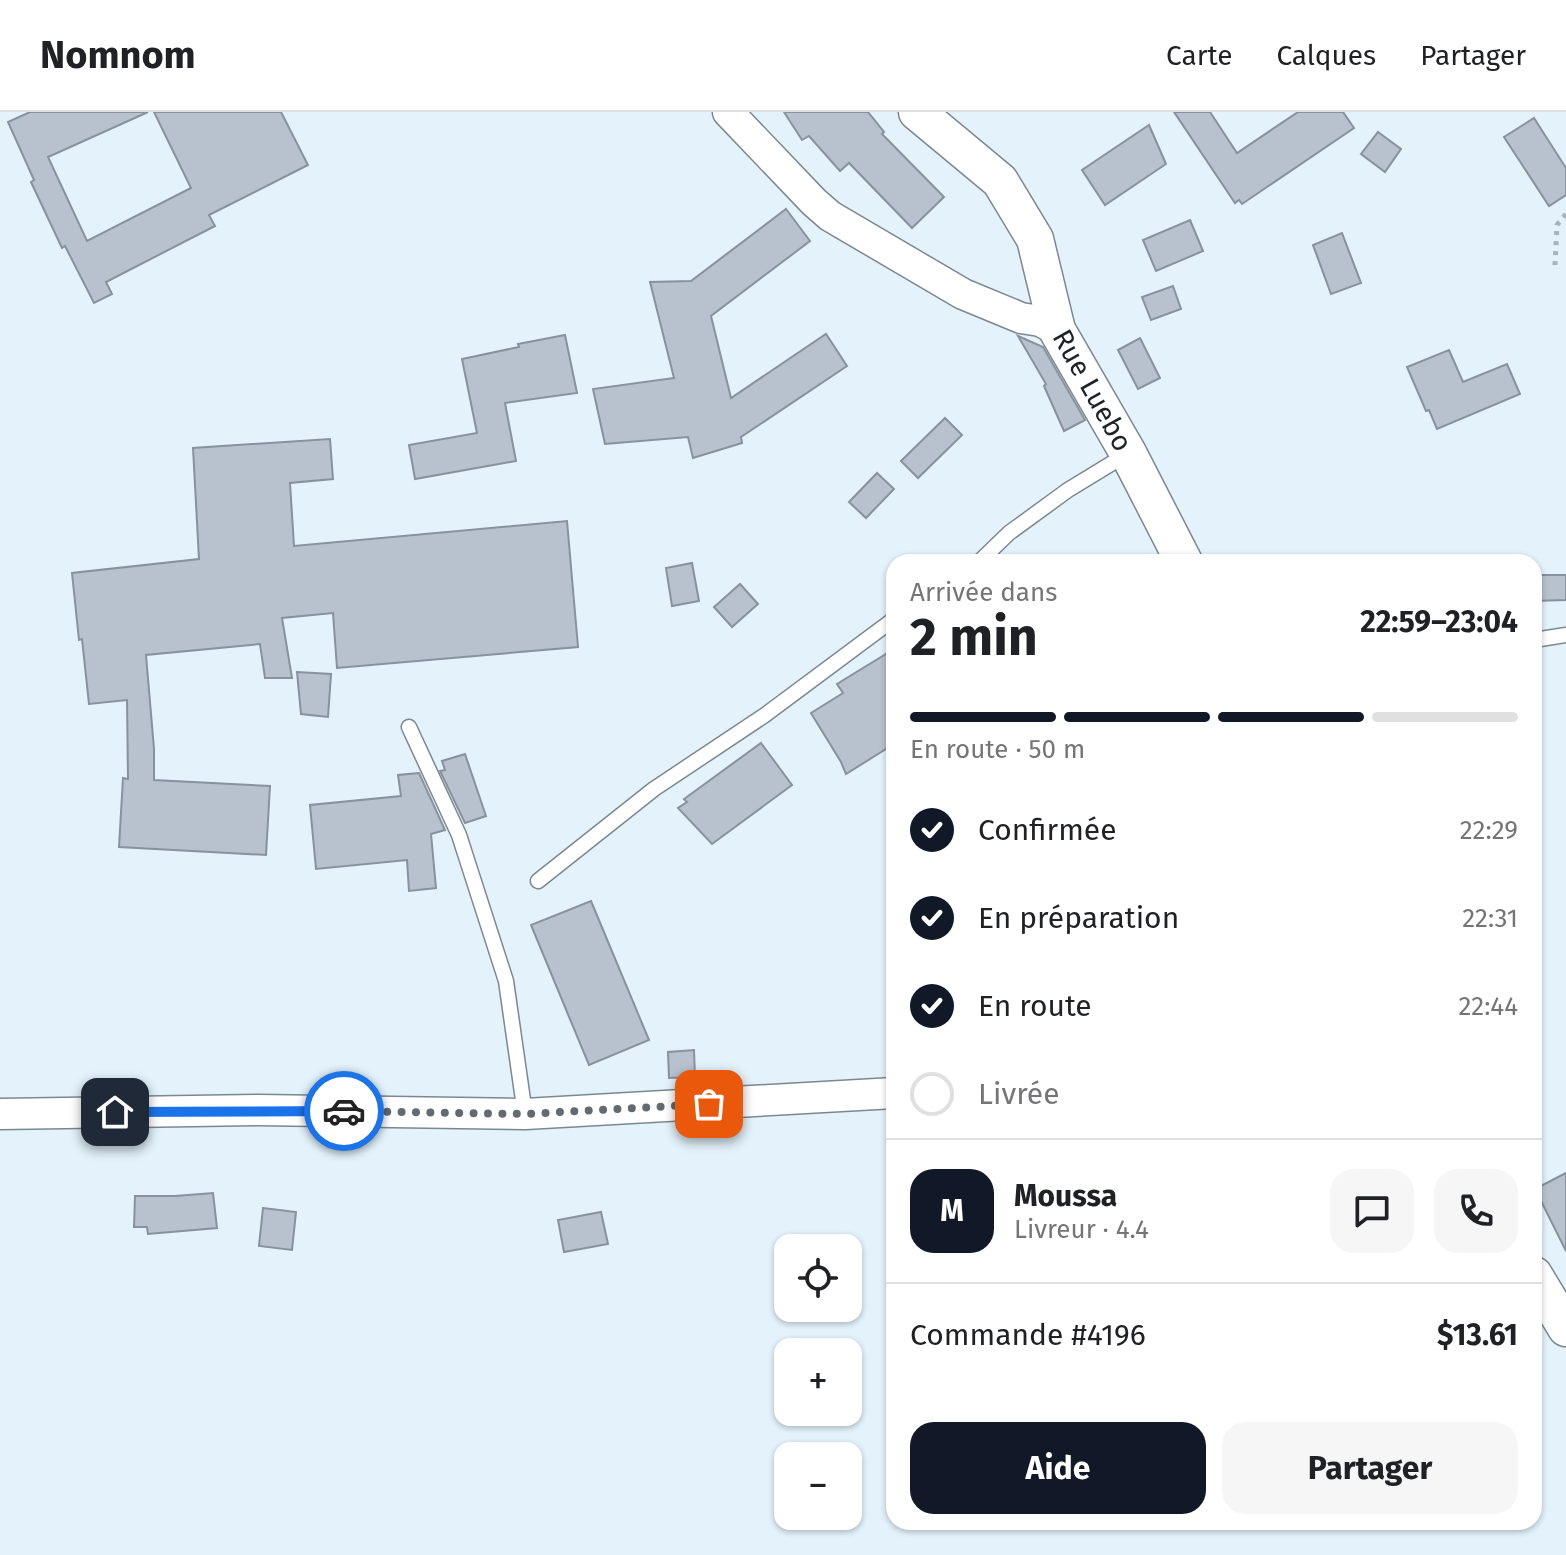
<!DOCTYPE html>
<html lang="fr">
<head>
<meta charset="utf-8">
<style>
  :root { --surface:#fff; --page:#f6f6f6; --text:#202124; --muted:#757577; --line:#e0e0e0; --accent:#111827 }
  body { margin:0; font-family:"Fira Sans",sans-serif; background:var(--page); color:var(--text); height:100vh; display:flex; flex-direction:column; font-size:30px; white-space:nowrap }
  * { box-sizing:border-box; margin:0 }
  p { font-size:26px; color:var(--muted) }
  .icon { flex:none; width:44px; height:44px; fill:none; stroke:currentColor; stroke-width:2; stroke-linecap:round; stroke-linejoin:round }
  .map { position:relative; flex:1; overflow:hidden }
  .sheet { position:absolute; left:886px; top:442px; width:656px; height:976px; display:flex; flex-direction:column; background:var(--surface); border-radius:24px; box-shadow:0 2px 6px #0004 }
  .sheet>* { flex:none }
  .fabs { position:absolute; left:774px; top:1122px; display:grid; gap:16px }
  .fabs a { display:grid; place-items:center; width:88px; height:88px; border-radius:16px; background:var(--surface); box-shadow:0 2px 6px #0004; font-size:40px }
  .pin { position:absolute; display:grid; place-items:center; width:68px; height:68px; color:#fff; margin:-34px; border-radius:16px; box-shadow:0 4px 12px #0006 }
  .courier { position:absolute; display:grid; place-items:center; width:80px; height:80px; margin:-40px; border:6px solid #1a73e8; border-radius:50%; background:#fff; color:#222; box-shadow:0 2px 10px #0007 }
  .summary em { font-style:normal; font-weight:700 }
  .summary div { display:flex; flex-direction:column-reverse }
  .summary { display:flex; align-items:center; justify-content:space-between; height:136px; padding:0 24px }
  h1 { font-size:52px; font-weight:700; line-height:60px }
  .bar { display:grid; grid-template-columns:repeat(4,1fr); gap:12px 8px; align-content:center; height:96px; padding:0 24px }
  .bar i { height:10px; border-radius:6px; background:var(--line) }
  .bar .active { background:var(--accent) }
  .bar p { grid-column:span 4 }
  .line { display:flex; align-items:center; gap:20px; padding:0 24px; border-top:2px solid var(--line) }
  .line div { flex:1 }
  .round { display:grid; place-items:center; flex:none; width:84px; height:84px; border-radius:24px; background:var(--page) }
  ol { padding:0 24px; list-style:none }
  li { display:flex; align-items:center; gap:24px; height:88px }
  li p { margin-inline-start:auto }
  li .icon { padding:8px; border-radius:50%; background:var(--accent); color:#fff; stroke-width:4 }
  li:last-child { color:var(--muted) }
  li i { width:44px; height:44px; border:4px solid var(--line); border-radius:50% }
  .action { display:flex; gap:16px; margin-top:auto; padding:16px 24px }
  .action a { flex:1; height:92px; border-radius:24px; background:var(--accent); color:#fff; font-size:32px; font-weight:700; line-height:92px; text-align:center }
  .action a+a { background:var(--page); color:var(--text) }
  header { display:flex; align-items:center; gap:48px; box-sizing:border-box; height:112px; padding:0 40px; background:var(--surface); border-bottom:2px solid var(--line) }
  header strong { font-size:38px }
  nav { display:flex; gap:44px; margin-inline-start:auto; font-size:28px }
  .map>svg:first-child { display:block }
  .building { fill:#b8c2ce; stroke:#88919d; stroke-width:2 }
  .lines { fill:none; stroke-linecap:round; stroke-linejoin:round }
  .service-casing { stroke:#7b8890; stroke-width:17 }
  .minor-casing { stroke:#7b8890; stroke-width:33 }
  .tertiary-casing { stroke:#7b8890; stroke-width:39 }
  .path { stroke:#a7b3bb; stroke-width:5; stroke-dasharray:4 6; stroke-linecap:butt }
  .service { stroke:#fff; stroke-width:14 }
  .minor { stroke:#fff; stroke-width:30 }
  .tertiary { stroke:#fff; stroke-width:36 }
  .done { stroke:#626b70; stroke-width:8; stroke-dasharray:0 14.4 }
  .route { stroke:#1a73e8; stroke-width:10 }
  .labels { text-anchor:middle; stroke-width:7; stroke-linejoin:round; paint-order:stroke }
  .street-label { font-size:28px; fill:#1d2225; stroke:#fff }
</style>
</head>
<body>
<header>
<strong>Nomnom</strong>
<nav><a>Carte</a><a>Calques</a><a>Partager</a></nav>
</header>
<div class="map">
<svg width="1566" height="1443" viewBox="0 0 1566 1443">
  <rect width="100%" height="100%" fill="#e3f2fb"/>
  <g class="building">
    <path d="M 30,0 L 148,0 L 48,45 L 87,129 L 191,76 L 154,0 L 281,0 L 308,53 L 209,103 L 215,114 L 106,170 L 112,182 L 94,191 L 65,134 L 62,136 L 31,70 L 34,68 L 8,10 Z"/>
    <path d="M 784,0 L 868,0 L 884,20 L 882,22 L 944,85 L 912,116 L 849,51 L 840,59 L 809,24 L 802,28 Z"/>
    <path d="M 1174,0 L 1210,0 L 1237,41 L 1298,0 L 1343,0 L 1354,16 L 1242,92 L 1239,88 L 1235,91 Z"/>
    <path d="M 1534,6 L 1566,56 L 1566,83 L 1549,94 L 1504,25 Z"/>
    <path d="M 1149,13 L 1166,52 L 1105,93 L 1082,58 Z"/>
    <path d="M 1378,20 L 1401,37 L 1385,60 L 1361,42 Z"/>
    <path d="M 786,97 L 810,129 L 711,204 L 731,286 L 826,222 L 847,254 L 741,325 L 742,331 L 693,346 L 688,325 L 605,332 L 593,277 L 674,266 L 650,170 L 691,169 Z"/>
    <path d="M 1190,108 L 1203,139 L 1156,159 L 1143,128 Z"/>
    <path d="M 1342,121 L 1361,171 L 1331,182 L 1313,133 Z"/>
    <path d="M 1173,174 L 1181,197 L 1151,208 L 1142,185 Z"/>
    <path d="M 565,223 L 577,281 L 505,291 L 516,349 L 415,367 L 409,333 L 477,321 L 462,247 L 519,235 L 518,232 Z"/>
    <path d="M 1018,224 L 1043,235 L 1085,308 L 1064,319 L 1044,274 L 1046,272 Z"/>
    <path d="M 1140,226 L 1160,266 L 1138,277 L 1118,238 Z"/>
    <path d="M 1449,238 L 1463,270 L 1507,252 L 1520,282 L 1437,317 L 1429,298 L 1426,299 L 1407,255 Z"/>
    <path d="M 945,306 L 962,323 L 918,366 L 901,349 Z"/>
    <path d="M 330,327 L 333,367 L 290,371 L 294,434 L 567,409 L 578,535 L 337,556 L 333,501 L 282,506 L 292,566 L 265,566 L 260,532 L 146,543 L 154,637 L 154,668 L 270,674 L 266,743 L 119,735 L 123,666 L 128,667 L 127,588 L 89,592 L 82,527 L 79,528 L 72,461 L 199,447 L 193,336 Z"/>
    <path d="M 877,361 L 894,377 L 866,406 L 849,390 Z"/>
    <path d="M 692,451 L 699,489 L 672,494 L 666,456 Z"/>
    <path d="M 1534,463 L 1566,463 L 1566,488 L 1534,489 Z"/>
    <path d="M 740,472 L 758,492 L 732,515 L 714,495 Z"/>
    <path d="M 894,537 L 894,632 L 846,662 L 841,650 L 811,601 L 843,581 L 837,572 Z"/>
    <path d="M 297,560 L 331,562 L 328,605 L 301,602 Z"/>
    <path d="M 761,631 L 792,673 L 712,732 L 678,696 L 687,690 L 684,687 Z"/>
    <path d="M 465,642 L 486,704 L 465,711 L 440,659 L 445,658 L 442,649 Z"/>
    <path d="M 419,661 L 445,718 L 431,722 L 436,776 L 409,779 L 407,748 L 316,757 L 310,693 L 401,684 L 398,663 Z"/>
    <path d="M 591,789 L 649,928 L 589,953 L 531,813 Z"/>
    <path d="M 694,938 L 695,965 L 669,966 L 668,940 Z"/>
    <path d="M 1566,1061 L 1566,1139 L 1535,1077 Z"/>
    <path d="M 213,1081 L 217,1116 L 148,1122 L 147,1115 L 134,1115 L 135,1084 L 175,1084 Z"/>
    <path d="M 263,1096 L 296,1100 L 292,1138 L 259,1134 Z"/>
    <path d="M 601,1100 L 608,1132 L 564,1140 L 558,1108 Z"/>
  </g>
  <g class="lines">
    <defs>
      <g id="service">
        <path d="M 979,450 L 1009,421 L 1068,378 L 1127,342"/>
        <path d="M 1534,528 L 1566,523"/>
        <path d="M 409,615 L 459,723 L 506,869 L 525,1002"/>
        <path d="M 538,769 L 654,677 L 765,603 L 894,507"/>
      </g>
      <g id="minor">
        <path d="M 728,0 L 814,90 L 830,104 L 963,182 L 1021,206 L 1040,209 L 1057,218"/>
        <path d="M 0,1002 L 259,998 L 525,1002 L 894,981"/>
      </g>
      <g id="tertiary">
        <path d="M 917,0 L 1000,69 L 1035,127 L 1057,218 L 1128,341 L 1184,450"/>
        <path d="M 1534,1163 L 1566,1216"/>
      </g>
    </defs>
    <use href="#service" class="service-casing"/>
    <use href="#minor" class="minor-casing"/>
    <use href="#tertiary" class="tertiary-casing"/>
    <path class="path" d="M 1555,153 L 1557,113 L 1566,102"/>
    <use href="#service" class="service"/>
    <use href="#minor" class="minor"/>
    <use href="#tertiary" class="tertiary"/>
  </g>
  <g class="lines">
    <path class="done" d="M 344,999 L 525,1002 L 709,992"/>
    <path class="route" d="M 115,1000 L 344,999"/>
  </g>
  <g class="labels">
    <g class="street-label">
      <text transform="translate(1093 278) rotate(61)" y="10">Rue Luebo</text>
    </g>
  </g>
</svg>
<div class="fabs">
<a><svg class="icon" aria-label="locate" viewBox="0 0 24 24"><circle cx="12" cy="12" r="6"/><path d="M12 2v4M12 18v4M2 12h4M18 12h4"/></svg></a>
<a>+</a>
<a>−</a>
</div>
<div class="pin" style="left:709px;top:992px;background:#ea580c"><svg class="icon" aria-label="bag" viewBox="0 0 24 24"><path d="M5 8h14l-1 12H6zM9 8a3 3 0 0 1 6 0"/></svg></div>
<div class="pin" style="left:115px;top:1000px;background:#1f2937"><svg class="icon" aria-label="home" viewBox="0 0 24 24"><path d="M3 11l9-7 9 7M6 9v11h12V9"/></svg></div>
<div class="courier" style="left:344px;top:999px"><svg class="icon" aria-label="car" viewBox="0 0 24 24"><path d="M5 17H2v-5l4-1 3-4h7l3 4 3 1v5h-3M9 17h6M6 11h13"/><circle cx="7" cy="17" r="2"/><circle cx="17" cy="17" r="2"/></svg></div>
<section class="sheet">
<div class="summary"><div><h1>2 min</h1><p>Arrivée dans</p></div><em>22:59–23:04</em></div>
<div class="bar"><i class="active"></i><i class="active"></i><i class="active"></i><i></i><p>En route · 50 m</p></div>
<ol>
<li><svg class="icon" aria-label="check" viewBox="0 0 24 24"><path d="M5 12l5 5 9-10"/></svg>Confirmée<p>22:29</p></li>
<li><svg class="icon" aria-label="check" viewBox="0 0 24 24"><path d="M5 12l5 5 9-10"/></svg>En préparation<p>22:31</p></li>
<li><svg class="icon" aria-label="check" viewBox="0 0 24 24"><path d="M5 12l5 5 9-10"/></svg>En route<p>22:44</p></li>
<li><i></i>Livrée</li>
</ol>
<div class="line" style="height:144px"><b class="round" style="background:var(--accent);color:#fff">M</b><div><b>Moussa</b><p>Livreur · 4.4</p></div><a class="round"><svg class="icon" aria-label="chat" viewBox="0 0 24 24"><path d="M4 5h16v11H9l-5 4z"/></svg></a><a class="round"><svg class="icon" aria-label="phone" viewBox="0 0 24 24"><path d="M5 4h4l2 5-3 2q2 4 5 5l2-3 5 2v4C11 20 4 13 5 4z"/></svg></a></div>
<div class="line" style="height:104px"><div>Commande #4196</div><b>$13.61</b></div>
<div class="action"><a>Aide</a><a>Partager</a></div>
</section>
</div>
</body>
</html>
